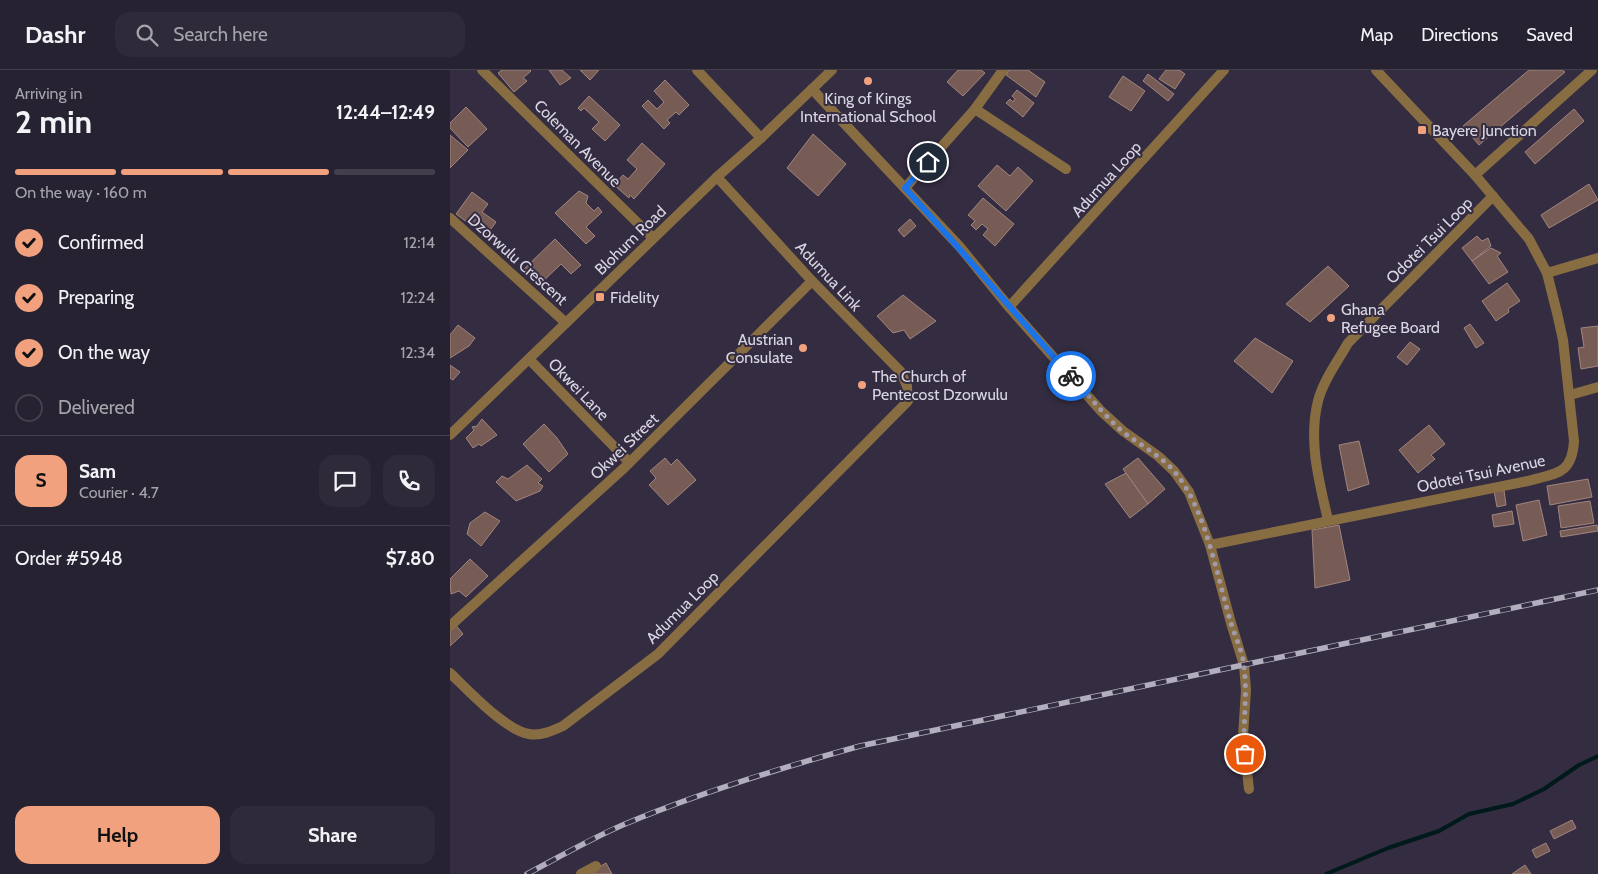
<!DOCTYPE html>
<html lang="en">
<head>
<meta charset="utf-8">
<style>
  :root { --surface:#272231; --page:#2f2a39; --text:#f1f3f6; --muted:#a4a4ab; --line:#433f4d; --accent:#f1a17d }
  body { margin:0; font-family:Cabin,sans-serif; background:var(--page); color:var(--text); height:100vh; display:flex; flex-direction:column; font-size:19px; white-space:nowrap }
  * { box-sizing:border-box; margin:0 }
  p { font-size:16px; color:var(--muted) }
  .icon { flex:none; width:28px; height:28px; fill:none; stroke:currentColor; stroke-width:2; stroke-linecap:round; stroke-linejoin:round }
  .map { position:relative; flex:1; overflow:hidden }
  .drawer { display:flex; flex-direction:column; background:var(--surface); width:450px }
  .drawer>* { flex:none }
  .pin { position:absolute; display:grid; place-items:center; width:42px; height:42px; color:#fff; margin:-21px; border:2px solid #fff; border-radius:50%; box-shadow:0 1px 5px #0007 }
  .courier { position:absolute; display:grid; place-items:center; width:50px; height:50px; margin:-25px; border:4px solid #1a73e8; border-radius:50%; background:#fff; color:#222; box-shadow:0 1px 6px #0007 }
  .head em { font-style:normal; font-weight:700 }
  .head div { display:flex; flex-direction:column-reverse }
  .head { display:flex; align-items:center; justify-content:space-between; height:85px; padding:0 15px }
  h1 { font-size:32px; font-weight:700; line-height:38px }
  .bar { display:grid; grid-template-columns:repeat(4,1fr); gap:8px 5px; align-content:center; height:60px; padding:0 15px }
  .bar i { height:6px; border-radius:4px; background:var(--line) }
  .bar .active { background:var(--accent) }
  .bar p { grid-column:span 4 }
  .line { display:flex; align-items:center; gap:12px; padding:0 15px; border-top:1px solid var(--line) }
  .line div { flex:1 }
  .round { display:grid; place-items:center; flex:none; width:52px; height:52px; border-radius:15px; background:var(--page) }
  ol { padding:0 15px; list-style:none }
  li { display:flex; align-items:center; gap:15px; height:55px }
  li p { margin-inline-start:auto }
  li .icon { padding:5px; border-radius:50%; background:var(--accent); color:#111; stroke-width:4 }
  li:last-child { color:var(--muted) }
  li i { width:28px; height:28px; border:2px solid var(--line); border-radius:50% }
  .action { display:flex; gap:10px; margin-top:auto; padding:10px 15px }
  .action a { flex:1; height:58px; border-radius:15px; background:var(--accent); color:#111; font-size:20px; font-weight:700; line-height:58px; text-align:center }
  .action a+a { background:var(--page); color:var(--text) }
  header { display:flex; align-items:center; gap:30px; box-sizing:border-box; height:70px; padding:0 25px; background:var(--surface); border-bottom:1px solid var(--line) }
  header strong { font-size:24px }
  nav { display:flex; gap:28px; margin-inline-start:auto; font-size:18px }
  .search { width:350px; height:45px; background:var(--page); display:flex; align-items:center; gap:12px; box-sizing:border-box; padding:0 18px; border-radius:15px; color:var(--muted); font-size:19px }
  main { display:flex; flex:1; min-height:0 }
  .map>svg:first-child { display:block }
  .lines { fill:none; stroke-linecap:round; stroke-linejoin:round }
  .stream { stroke:#00191b; stroke-width:4 }
  .building { fill:#775c56; stroke:#a2847e }
  .street { stroke:#896d42; stroke-width:10 }
  .rail-casing { stroke:#b3aebd; stroke-width:5.5 }
  .rail { stroke:#342d41; stroke-width:4; stroke-dasharray:11; stroke-linecap:butt }
  .done { stroke:#a09aaa; stroke-width:5; stroke-dasharray:0 9 }
  .route { stroke:#1a73e8; stroke-width:6 }
  .poi-dot { fill:#f1a17d; stroke:#342d41; stroke-width:2 }
  .labels { text-anchor:middle; stroke-width:4; stroke-linejoin:round; paint-order:stroke }
  .poi-label { font-size:16px; fill:#dad5e3; stroke:#342d41; text-anchor:start }
  .street-label { font-size:16px; fill:#dad5e3; stroke:#342d41 }
</style>
</head>
<body>
<header>
<strong>Dashr</strong>
<div class="search"><svg class="icon" aria-label="search" viewBox="0 0 24 24"><circle cx="10" cy="10" r="6"/><path d="M15 15l6 6"/></svg>Search here</div>
<nav><a>Map</a><a>Directions</a><a>Saved</a></nav>
</header>
<main>
<section class="drawer">
<div class="head"><div><h1>2 min</h1><p>Arriving in</p></div><em>12:44–12:49</em></div>
<div class="bar"><i class="active"></i><i class="active"></i><i class="active"></i><i></i><p>On the way · 160 m</p></div>
<ol>
<li><svg class="icon" aria-label="check" viewBox="0 0 24 24"><path d="M5 12l5 5 9-10"/></svg>Confirmed<p>12:14</p></li>
<li><svg class="icon" aria-label="check" viewBox="0 0 24 24"><path d="M5 12l5 5 9-10"/></svg>Preparing<p>12:24</p></li>
<li><svg class="icon" aria-label="check" viewBox="0 0 24 24"><path d="M5 12l5 5 9-10"/></svg>On the way<p>12:34</p></li>
<li><i></i>Delivered</li>
</ol>
<div class="line" style="height:90px"><b class="round" style="background:var(--accent);color:#111">S</b><div><b>Sam</b><p>Courier · 4.7</p></div><a class="round"><svg class="icon" aria-label="chat" viewBox="0 0 24 24"><path d="M4 5h16v11H9l-5 4z"/></svg></a><a class="round"><svg class="icon" aria-label="phone" viewBox="0 0 24 24"><path d="M5 4h4l2 5-3 2q2 4 5 5l2-3 5 2v4C11 20 4 13 5 4z"/></svg></a></div>
<div class="line" style="height:65px"><div>Order #5948</div><b>$7.80</b></div>
<div class="action"><a>Help</a><a>Share</a></div>
</section>
<div class="map">
<svg width="1148" height="804" viewBox="0 0 1148 804">
  <rect width="100%" height="100%" fill="#342d41"/>
  <g class="lines">
    <path class="stream" d="M 876,804 L 938,778 L 989,761 L 1019,744 L 1063,734 L 1094,719 L 1129,695 L 1148,686"/>
  </g>
  <g class="building">
    <path d="M 52,0 L 80,0 L 81,1 L 73,8 L 77,11 L 64,22 L 48,3 Z"/>
    <path d="M 99,0 L 112,0 L 121,8 L 110,15 Z"/>
    <path d="M 130,0 L 149,0 L 140,10 Z"/>
    <path d="M 508,0 L 531,0 L 535,3 L 513,26 L 497,12 Z"/>
    <path d="M 559,0 L 578,0 L 595,12 L 586,27 L 556,5 Z"/>
    <path d="M 716,0 L 729,0 L 735,4 L 725,19 L 709,9 Z"/>
    <path d="M 1079,0 L 1112,0 L 1115,2 L 1029,75 L 1013,56 Z"/>
    <path d="M 698,4 L 724,24 L 718,31 L 693,11 Z"/>
    <path d="M 673,6 L 695,21 L 681,41 L 659,27 Z"/>
    <path d="M 215,10 L 239,35 L 229,45 L 226,42 L 217,50 L 220,53 L 214,59 L 192,36 L 198,30 L 207,39 L 214,32 L 204,21 Z"/>
    <path d="M 567,20 L 584,33 L 573,47 L 556,33 L 560,29 L 563,32 L 565,29 L 562,26 Z"/>
    <path d="M 139,26 L 170,55 L 155,71 L 142,59 L 149,52 L 134,38 L 131,41 L 128,38 Z"/>
    <path d="M 16,37 L 37,59 L 18,77 L 0,58 L 0,53 Z"/>
    <path d="M 1124,39 L 1134,51 L 1085,94 L 1075,82 Z"/>
    <path d="M 363,64 L 396,94 L 368,126 L 337,98 Z"/>
    <path d="M 0,65 L 18,80 L 0,98 Z"/>
    <path d="M 192,73 L 215,94 L 184,129 L 180,125 L 179,128 L 164,115 L 173,105 L 178,109 L 187,99 L 177,90 Z"/>
    <path d="M 547,95 L 560,106 L 568,97 L 583,111 L 556,141 L 528,116 Z"/>
    <path d="M 1139,114 L 1148,130 L 1099,158 L 1091,145 Z"/>
    <path d="M 129,121 L 138,126 L 136,133 L 144,141 L 148,137 L 152,142 L 136,157 L 145,166 L 136,174 L 105,143 Z"/>
    <path d="M 22,122 L 38,134 L 32,142 L 46,152 L 36,166 L 6,144 Z"/>
    <path d="M 533,128 L 564,154 L 545,176 L 533,165 L 538,159 L 532,154 L 526,160 L 521,155 L 525,151 L 518,145 Z"/>
    <path d="M 460,149 L 466,156 L 454,167 L 448,160 Z"/>
    <path d="M 1027,166 L 1032,171 L 1038,168 L 1041,176 L 1022,191 L 1012,178 Z"/>
    <path d="M 105,169 L 131,195 L 121,204 L 111,194 L 88,216 L 73,200 Z"/>
    <path d="M 1041,178 L 1051,183 L 1047,186 L 1058,202 L 1039,214 L 1022,191 Z"/>
    <path d="M 878,196 L 899,216 L 860,252 L 836,234 Z"/>
    <path d="M 1057,213 L 1070,231 L 1058,239 L 1059,242 L 1046,251 L 1032,231 Z"/>
    <path d="M 453,225 L 486,251 L 460,269 L 454,260 L 443,263 L 427,246 Z"/>
    <path d="M 1020,254 L 1034,273 L 1026,278 L 1014,258 Z"/>
    <path d="M 8,255 L 25,268 L 19,276 L 0,288 L 0,265 Z"/>
    <path d="M 1148,256 L 1148,296 L 1131,299 L 1128,278 L 1134,277 L 1131,258 Z"/>
    <path d="M 805,268 L 843,291 L 822,323 L 784,291 Z"/>
    <path d="M 960,272 L 970,279 L 957,295 L 947,287 Z"/>
    <path d="M 0,295 L 10,302 L 3,310 L 0,308 Z"/>
    <path d="M 32,349 L 47,365 L 31,376 L 29,374 L 23,378 L 16,368 L 24,360 L 22,357 L 27,356 Z"/>
    <path d="M 94,354 L 107,368 L 118,384 L 99,402 L 73,374 Z"/>
    <path d="M 979,355 L 995,374 L 981,385 L 985,389 L 968,403 L 949,380 Z"/>
    <path d="M 909,371 L 919,414 L 898,421 L 889,375 Z"/>
    <path d="M 215,388 L 221,395 L 227,389 L 246,410 L 218,435 L 199,415 L 206,408 L 200,401 Z"/>
    <path d="M 688,388 L 715,419 L 698,434 L 673,399 Z"/>
    <path d="M 77,395 L 92,409 L 88,413 L 93,416 L 90,421 L 66,431 L 46,412 L 52,406 L 58,409 Z"/>
    <path d="M 676,403 L 698,434 L 680,448 L 655,414 Z"/>
    <path d="M 1138,409 L 1142,427 L 1100,435 L 1097,416 Z"/>
    <path d="M 1054,420 L 1056,435 L 1047,437 L 1044,421 Z"/>
    <path d="M 1089,430 L 1097,465 L 1073,471 L 1066,435 Z"/>
    <path d="M 1140,431 L 1144,453 L 1111,458 L 1108,436 Z"/>
    <path d="M 1062,441 L 1064,454 L 1044,457 L 1042,445 Z"/>
    <path d="M 35,442 L 50,451 L 31,476 L 17,464 L 20,453 Z"/>
    <path d="M 889,455 L 900,510 L 865,518 L 862,460 Z"/>
    <path d="M 1147,455 L 1148,461 L 1111,467 L 1110,461 Z"/>
    <path d="M 20,489 L 38,506 L 16,527 L 9,521 L 1,524 L 0,509 Z"/>
    <path d="M 4,553 L 13,564 L 0,576 L 0,557 Z"/>
    <path d="M 1122,750 L 1126,758 L 1104,769 L 1100,761 Z"/>
    <path d="M 1096,773 L 1100,781 L 1086,788 L 1082,780 Z"/>
    <path d="M 156,793 L 162,804 L 137,804 Z"/>
    <path d="M 1075,795 L 1081,804 L 1062,804 Z"/>
  </g>
  <g class="lines">
    <g class="street">
      <path d="M 32,0 L 203,168"/>
      <path d="M 247,0 L 311,68"/>
      <path d="M 362,19 L 510,177 L 559,237 L 651,341 L 673,361 L 708,386 L 724,401 L 739,422 L 760,475 L 781,553 L 794,595 L 796,620 L 793,666 L 799,719"/>
      <path d="M 525,39 L 616,99"/>
      <path d="M 1025,105 L 1142,0"/>
      <path d="M 455,118 L 525,39 L 553,0"/>
      <path d="M 0,148 L 116,253"/>
      <path d="M 1097,203 L 1148,188"/>
      <path d="M 559,237 L 774,0"/>
      <path d="M 79,289 L 179,392"/>
      <path d="M 1120,325 L 1148,317"/>
      <path d="M 0,365 L 267,107 L 311,68 L 382,0"/>
      <path d="M 878,450 C 869,411 858,371 868,331 C 873,311 888,291 898,273 L 1043,126"/>
      <path d="M 760,475 L 1078,411 C 1106,403 1122,405 1124,371 L 1113,270 L 1107,243 L 1097,203 L 1079,169 L 1025,105 L 926,0"/>
      <path d="M 0,556 L 174,398 L 362,211"/>
      <path d="M 0,603 C 18,620 55,660 79,664 C 91,666 102,661 113,656 L 208,584 L 458,331 L 457,316 L 451,302 L 362,211 L 267,107"/>
      <path d="M 131,804 L 146,796"/>
    </g>
    <defs>
      <path id="rail" d="M 77,804 C 109,787 142,768 175,754 C 252,722 330,698 410,676 L 1148,520"/>
    </defs>
    <use href="#rail" class="rail-casing"/>
    <use href="#rail" class="rail"/>
  </g>
  <g class="lines">
    <path class="done" d="M 621,306 C 638,325 654,345 673,362 C 690,375 710,385 724,401 C 756,438 767,507 781,553 C 785,567 793,582 794,597 C 798,626 792,655 795,684"/>
    <path class="route" d="M 478,92 L 455,118 C 512,180 565,244 621,306"/>
  </g>
  <g class="poi-dot">
    <circle cx="418" cy="11" r="5"/>
    <rect x="967" y="55" width="10" height="10" rx="2.5"/>
    <rect x="145" y="222" width="10" height="10" rx="2.5"/>
    <circle cx="881" cy="248" r="5"/>
    <circle cx="353" cy="278" r="5"/>
    <circle cx="412" cy="315" r="5"/>
  </g>
  <g class="labels">
    <g class="poi-label">
      <text x="418" y="34" text-anchor="middle">King of Kings<tspan x="418" dy="18">International School</tspan></text>
      <text x="982" y="66">Bayere Junction</text>
      <text x="160" y="233">Fidelity</text>
      <text x="891" y="245">Ghana<tspan x="891" dy="18">Refugee Board</tspan></text>
      <text x="343" y="275" text-anchor="end">Austrian<tspan x="343" dy="18">Consulate</tspan></text>
      <text x="422" y="312">The Church of<tspan x="422" dy="18">Pentecost Dzorwulu</tspan></text>
    </g>
    <g class="street-label">
      <text transform="translate(128 73) rotate(45)" y="6">Coleman Avenue</text>
      <text transform="translate(656 109) rotate(-48)" y="6">Adumua Loop</text>
      <text transform="translate(180 170) rotate(-44)" y="6">Blohum Road</text>
      <text transform="translate(979 170) rotate(-45)" y="6">Odotei Tsui Loop</text>
      <text transform="translate(68 189) rotate(42)" y="6">Dzorwulu Crescent</text>
      <text transform="translate(379 206) rotate(47)" y="6">Adumua Link</text>
      <text transform="translate(129 319) rotate(46)" y="6">Okwei Lane</text>
      <text transform="translate(174 376) rotate(-44)" y="6">Okwei Street</text>
      <text transform="translate(1031 403) rotate(-12)" y="6">Odotei Tsui Avenue</text>
      <text transform="translate(232 537) rotate(-45)" y="6">Adumua Loop</text>
    </g>
  </g>
</svg>
<div class="pin" style="left:795px;top:684px;background:#ea580c"><svg class="icon" aria-label="bag" viewBox="0 0 24 24"><path d="M5 8h14l-1 12H6zM9 8a3 3 0 0 1 6 0"/></svg></div>
<div class="pin" style="left:478px;top:92px;background:#1f2937"><svg class="icon" aria-label="home" viewBox="0 0 24 24"><path d="M3 11l9-7 9 7M6 9v11h12V9"/></svg></div>
<div class="courier" style="left:621px;top:306px"><svg class="icon" aria-label="bike" viewBox="0 0 24 24"><circle cx="6" cy="16" r="4"/><circle cx="18" cy="16" r="4"/><path d="M6 16l4-8h5l3 8M10 8l3 8H6M13 5h3"/></svg></div>
</div>
</main>
</body>
</html>
